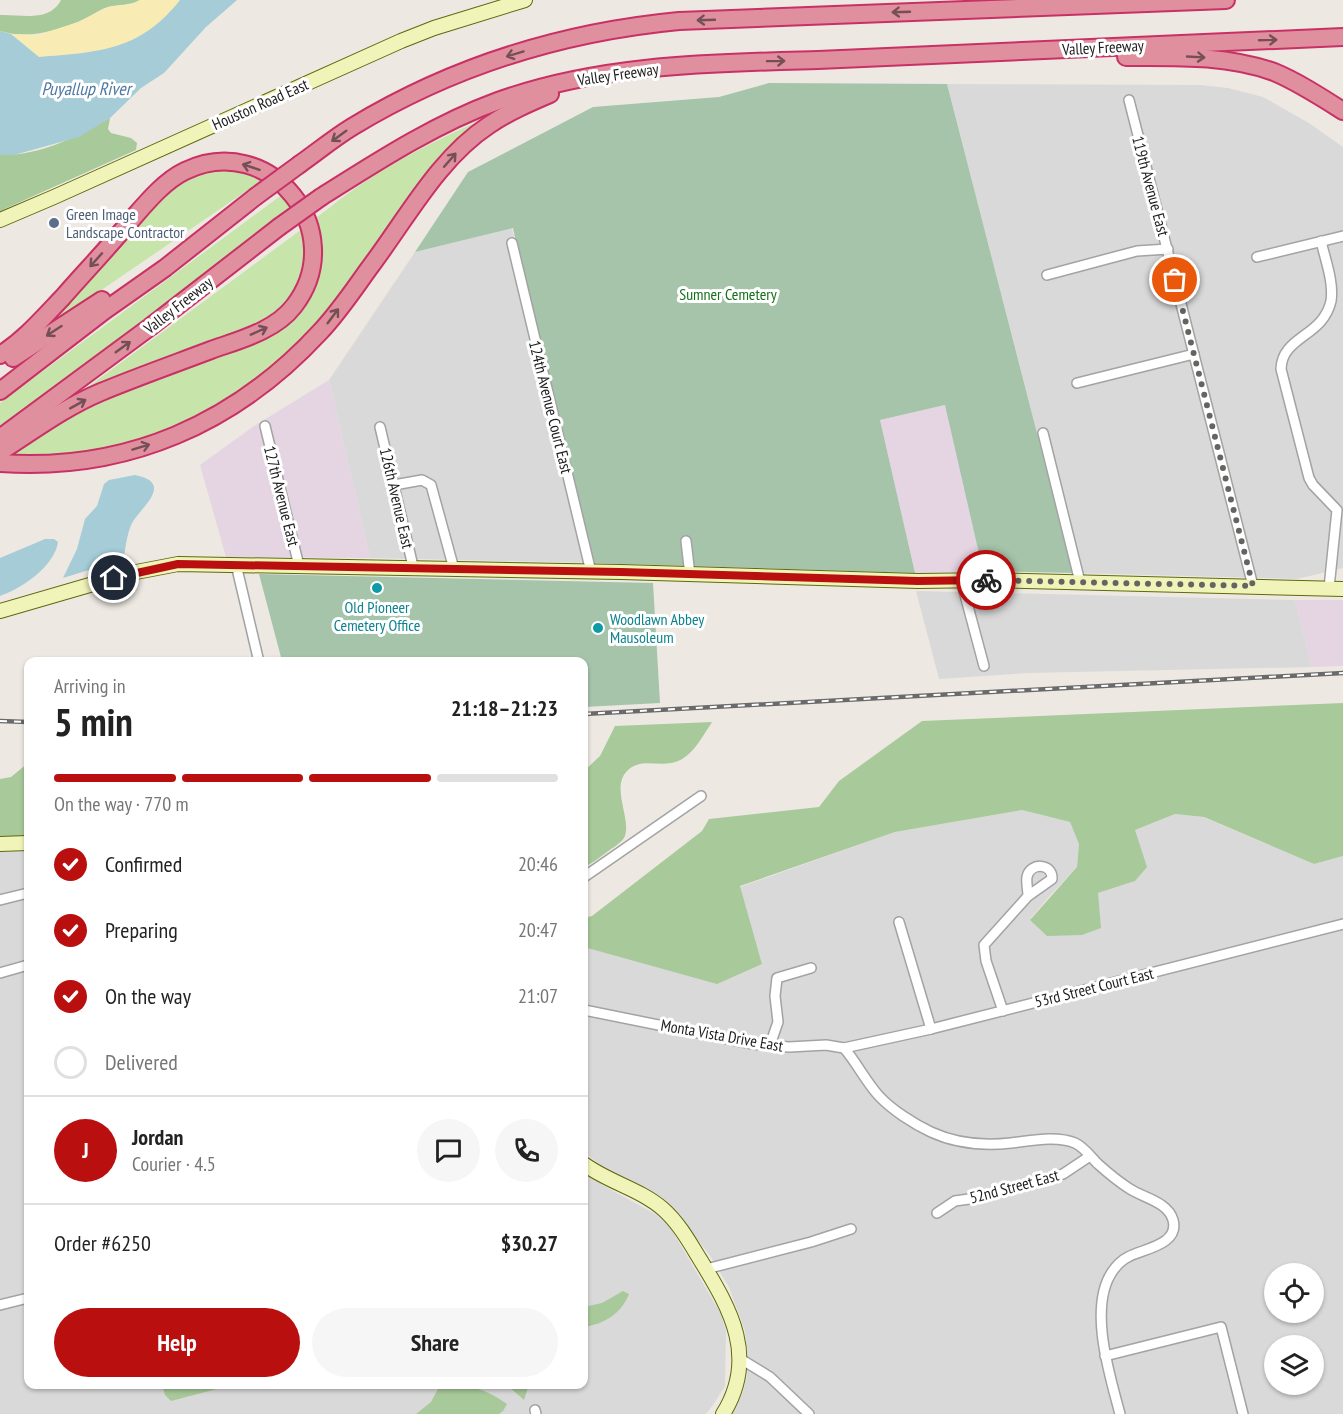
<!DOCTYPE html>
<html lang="en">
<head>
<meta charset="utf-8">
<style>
  :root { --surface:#fff; --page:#f6f6f6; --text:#222; --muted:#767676; --line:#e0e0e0; --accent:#b90f0f }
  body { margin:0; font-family:"PT Sans Narrow",sans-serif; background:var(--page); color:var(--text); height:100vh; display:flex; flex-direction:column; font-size:22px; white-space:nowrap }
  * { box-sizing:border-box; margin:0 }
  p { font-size:20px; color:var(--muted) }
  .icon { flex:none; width:33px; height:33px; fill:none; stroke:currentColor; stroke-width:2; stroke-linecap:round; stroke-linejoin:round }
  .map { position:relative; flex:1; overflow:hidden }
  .side { position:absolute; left:24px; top:657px; width:564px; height:732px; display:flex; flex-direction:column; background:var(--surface); border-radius:12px; box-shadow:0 2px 4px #0004 }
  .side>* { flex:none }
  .fabs { position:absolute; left:1264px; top:1263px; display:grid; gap:12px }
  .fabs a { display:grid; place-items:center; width:60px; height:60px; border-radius:50%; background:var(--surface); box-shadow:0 2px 4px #0004; font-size:30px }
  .pin { position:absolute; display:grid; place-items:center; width:51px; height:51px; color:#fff; margin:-26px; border:3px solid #fff; border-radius:50%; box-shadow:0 2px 6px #0007 }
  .courier { position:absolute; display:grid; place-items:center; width:60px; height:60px; margin:-30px; border:4px solid #b90f0f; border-radius:50%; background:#fff; color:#222; box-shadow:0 2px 8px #0007 }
  .headline em { font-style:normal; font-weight:700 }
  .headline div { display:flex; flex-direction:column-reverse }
  .headline { display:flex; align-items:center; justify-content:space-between; height:102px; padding:0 30px }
  h1 { font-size:39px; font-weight:700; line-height:45px }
  .bar { display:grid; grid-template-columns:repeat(4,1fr); gap:9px 6px; align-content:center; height:72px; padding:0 30px }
  .bar i { height:8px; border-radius:4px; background:var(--line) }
  .bar .selected { background:var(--accent) }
  .bar p { grid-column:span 4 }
  .line { display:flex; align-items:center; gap:15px; padding:0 30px; border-top:2px solid var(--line) }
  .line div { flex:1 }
  .round { display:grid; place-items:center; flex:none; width:63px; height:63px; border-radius:32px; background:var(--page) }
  ol { padding:0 30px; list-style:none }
  li { display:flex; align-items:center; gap:18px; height:66px }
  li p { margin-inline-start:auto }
  li .icon { padding:6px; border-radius:50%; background:var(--accent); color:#fff; stroke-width:4 }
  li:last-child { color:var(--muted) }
  li i { width:33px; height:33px; border:3px solid var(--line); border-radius:50% }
  .action { display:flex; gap:12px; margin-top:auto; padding:12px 30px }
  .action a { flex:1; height:69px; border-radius:36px; background:var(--accent); color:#fff; font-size:24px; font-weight:700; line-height:69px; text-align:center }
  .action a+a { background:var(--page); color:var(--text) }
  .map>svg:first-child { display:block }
  .residential { fill:#dad9d9; fill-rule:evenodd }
  .industrial { fill:#e5d4e2 }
  .grass { fill:#c7e4ab }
  .forest { fill:#a8c99a }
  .sand { fill:#f9ebb4 }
  .cemetery { fill:#a5c4aa }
  .water { fill:#a5ccd7 }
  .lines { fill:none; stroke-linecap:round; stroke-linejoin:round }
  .street-casing { stroke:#a3a3a3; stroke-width:12 }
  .secondary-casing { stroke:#5f690d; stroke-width:16 }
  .highway-casing { stroke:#c93065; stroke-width:20 }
  .street { stroke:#fff; stroke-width:9 }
  .secondary { stroke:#f1f4b9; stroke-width:14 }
  .highway { stroke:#df8f9e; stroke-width:16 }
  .rail-casing { stroke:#6a6a6a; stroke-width:4.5 }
  .rail { stroke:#fff; stroke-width:2; stroke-dasharray:7; stroke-linecap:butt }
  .highway-bridge-casing { stroke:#c93065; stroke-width:20; stroke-linecap:butt }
  .highway-bridge { stroke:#df8f9e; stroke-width:16 }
  .oneway { stroke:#745056 }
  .done { stroke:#656461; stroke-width:6; stroke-dasharray:0 10.8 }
  .route { stroke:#b90f0f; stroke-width:8 }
  .service-dot { fill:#5c6f8a; stroke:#fff; stroke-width:2 }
  .culture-dot { fill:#0f9aa8; stroke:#fff; stroke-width:2 }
  .labels { text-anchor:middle; stroke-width:6; stroke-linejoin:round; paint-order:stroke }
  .street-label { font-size:16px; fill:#1c1c1c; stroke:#fff }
  .service-label { font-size:16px; fill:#4e5e75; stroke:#fff; text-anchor:start }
  .park-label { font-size:16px; fill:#13711b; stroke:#fff }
  .culture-label { font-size:16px; fill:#0d838f; stroke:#fff }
  .water-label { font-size:18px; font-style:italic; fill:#507aa3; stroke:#fff }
</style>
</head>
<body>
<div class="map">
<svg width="1343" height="1414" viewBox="0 0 1343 1414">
  <rect width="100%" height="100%" fill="#ede9e2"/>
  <g class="residential">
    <path d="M 947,84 L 1201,85 L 1228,88 L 1263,97 L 1309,123 L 1343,147 L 1343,568 L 1297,579 L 1073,573 Z"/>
    <path d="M 512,228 L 544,376 L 591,563 L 370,558 L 329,380 L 415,252 Z"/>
    <path d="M 916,591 L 1295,600 L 1312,667 L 1029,673 L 939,679 Z"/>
    <path d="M 1022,810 L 1070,822 L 1079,844 L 1077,867 L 1048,898 L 1030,919 L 1098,893 L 1135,881 L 1135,830 L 1175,814 L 1203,817 L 1314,864 L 1343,856 L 1343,1414 L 732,1414 L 743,1392 L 747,1376 L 747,1352 L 745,1331 L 729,1287 L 710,1256 L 675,1209 L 654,1194 L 600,1166 L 584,1151 L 584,947 L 762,964 L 740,887 L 895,832 ZM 1275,1274 L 1314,1274 L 1314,1312 L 1275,1312 ZM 1275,1346 L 1314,1346 L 1314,1384 L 1275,1384 Z"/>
    <path d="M 28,850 L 28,1384 L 584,1384 L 584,1171 L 604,1186 L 657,1215 L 670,1227 L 721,1314 L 726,1331 L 725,1386 L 713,1405 L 706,1414 L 0,1414 L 0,852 Z"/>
  </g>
  <g class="industrial">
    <path d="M 329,380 L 370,558 L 226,557 L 200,465 L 254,426 Z"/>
    <path d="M 946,405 L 983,571 L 915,573 L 880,420 Z"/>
    <path d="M 1295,600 L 1343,600 L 1343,666 L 1312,667 Z"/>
  </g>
  <g class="grass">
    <path d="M 493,115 L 327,315 L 278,366 L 202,417 L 116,448 L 53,457 L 6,456 L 85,407 L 277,333 C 320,299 326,269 316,218 C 334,204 353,189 372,177 C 411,152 451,133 493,115 Z"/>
    <path d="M 234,167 L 264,179 L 34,336 L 149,209 L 185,176 Z"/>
    <path d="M 283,194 L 296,211 L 0,431 L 0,403 Z"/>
    <path d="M 302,229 C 316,273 291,308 253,328 L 69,401 Z"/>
  </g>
  <g class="forest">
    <path d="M 61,0 L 140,0 C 129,6 119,4 108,7 C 98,10 88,18 78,22 C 53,32 27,39 0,31 L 0,15 C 21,14 49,23 61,0 Z"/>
    <path d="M 110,118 L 108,129 L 111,133 L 131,138 L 137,143 L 136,150 L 0,211 L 0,155 C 39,156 77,137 110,118 Z"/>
    <path d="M 1343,703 L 1343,856 L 1314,864 L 1204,817 L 1175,814 L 1135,830 L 1147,867 L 1135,881 L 1098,893 L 1101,928 L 1082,935 L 1047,936 L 1030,920 L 1077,867 L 1079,844 L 1070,822 L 1022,810 L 895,832 L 740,886 L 762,964 L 717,984 L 584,947 L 584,918 L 592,916 L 702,831 L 709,819 L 819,807 L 839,781 L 922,721 Z"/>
    <path d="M 712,722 C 702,737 691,760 671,763 C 655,766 640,758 627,771 C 610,788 633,821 624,838 C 621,843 612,848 607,852 C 599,858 593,863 584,867 L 584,771 L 600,756 L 615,726 Z"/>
    <path d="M 28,763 L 28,837 L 0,839 L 0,779 L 11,777 Z"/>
    <path d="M 623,1291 L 629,1294 C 621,1314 604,1324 584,1327 L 584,1307 L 602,1303 Z"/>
    <path d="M 162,1385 L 162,1384 L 232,1385 L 171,1401 L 165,1395 Z"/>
    <path d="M 444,1385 C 470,1384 486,1389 507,1404 L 503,1411 L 499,1414 L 416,1414 L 431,1402 L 439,1387 Z"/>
    <path d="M 507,1385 L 529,1385 L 524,1400 L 509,1387 Z"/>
  </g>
  <path class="sand" d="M 140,0 L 180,0 C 174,7 168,15 162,21 C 129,53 81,53 39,57 L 11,34 L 38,35 L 78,22 L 108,7 L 132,4 Z"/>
  <g class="cemetery">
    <path d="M 769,83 L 947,84 L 1073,573 L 983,571 L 945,405 L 880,420 L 915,573 L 591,563 L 544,376 L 513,228 L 415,252 L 468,172 L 593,107 L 719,97 Z"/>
    <path d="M 259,574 L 653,583 L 660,703 L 584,707 L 584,662 L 282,661 Z"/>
  </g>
  <g class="water">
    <path d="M 180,0 L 237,0 L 206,27 L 164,73 L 141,88 L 110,118 L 79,137 L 14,155 L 0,155 L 0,31 L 11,34 L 39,57 C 99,52 140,51 180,0 Z"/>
    <path d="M 135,475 C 175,483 141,507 132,523 C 127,533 126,546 124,556 L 121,560 L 63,578 L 77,549 L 85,519 L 97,506 L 104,484 L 109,480 Z"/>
    <path d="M 45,539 L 54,539 L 58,542 C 54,567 22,588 0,596 L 0,558 Z"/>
  </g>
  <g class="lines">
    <defs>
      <g id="street">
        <path d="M 1129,100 L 1253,586"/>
        <path d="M 1321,241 C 1325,259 1334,282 1331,301 C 1323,337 1282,336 1281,369 L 1309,478 L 1313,485 L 1337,510 L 1329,588"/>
        <path d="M 512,243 L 591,572"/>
        <path d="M 1257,257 L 1343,236"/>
        <path d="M 1047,275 L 1137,251 L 1168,249"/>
        <path d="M 1077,383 L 1194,354"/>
        <path d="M 265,426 L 299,566"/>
        <path d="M 380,427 L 412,562 L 409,568"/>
        <path d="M 1043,433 L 1080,582"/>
        <path d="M 394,485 L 422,480 L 431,485 L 454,569"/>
        <path d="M 686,541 L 690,575"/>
        <path d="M 238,564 L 238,573 L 259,662"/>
        <path d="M 961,580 L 984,666"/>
        <path d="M 584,877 L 701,796"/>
        <path d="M 0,900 L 28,893"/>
        <path d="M 899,922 L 931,1029"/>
        <path d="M 0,973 L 28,965"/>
        <path d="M 584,1010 L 753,1044 L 789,1047 L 826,1045 L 844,1048 C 857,1063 866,1082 879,1096 C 892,1110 914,1124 931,1132 C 957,1144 984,1146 1011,1143 C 1030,1141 1056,1135 1075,1143 C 1084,1147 1091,1157 1098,1164 C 1108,1173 1119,1182 1130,1189 C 1144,1198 1168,1202 1173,1220 C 1180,1245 1142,1249 1128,1257 C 1122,1260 1116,1266 1112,1272 C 1088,1308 1110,1376 1120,1414"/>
        <path d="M 1003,1011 L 986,961 L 984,945 L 1028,896 L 1052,879 C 1053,863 1030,862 1027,877 C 1026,882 1028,890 1028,896"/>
        <path d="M 770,1045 L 778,1022 L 775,996 L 777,978 L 811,968"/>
        <path d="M 844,1048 L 931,1029 L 1343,924"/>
        <path d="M 937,1213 L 955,1201 L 983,1197 L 1063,1174 L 1090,1156"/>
        <path d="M 706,1269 L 811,1242 L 851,1229"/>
        <path d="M 0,1305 L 28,1298"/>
        <path d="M 1105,1356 L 1221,1327 L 1243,1414"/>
        <path d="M 739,1358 L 770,1377 L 809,1414"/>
        <path d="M 535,1410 L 536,1414"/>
      </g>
      <g id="secondary">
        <path d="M 0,220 L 54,197 L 401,41 L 434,28 L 525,0"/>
        <path d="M 0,611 L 131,573 L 178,564 L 621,572 L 918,581 L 989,580 L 1343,589"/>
        <path d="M 0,844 L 28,843"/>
        <path d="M 584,1164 C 608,1182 640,1189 663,1209 C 679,1223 690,1243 701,1261 C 731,1310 758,1358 723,1414"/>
      </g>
      <g id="highway">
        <path d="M 1126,57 C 1176,57 1226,55 1274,72 C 1298,82 1321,97 1343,111"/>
        <path d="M 300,164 C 317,152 334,138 352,127 C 451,67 563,32 679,21 L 1226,0"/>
        <path d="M 321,197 C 378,161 435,124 498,101 C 600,64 711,63 818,60 L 1343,37"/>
        <path d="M 0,355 C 24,340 43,318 63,297 C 84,273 106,250 126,226 C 143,207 162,182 185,171 C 270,130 351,232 294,306 C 275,331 239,340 211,350 C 174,364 137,377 101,392 C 65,407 33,431 0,452"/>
        <path d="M 13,358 L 102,300"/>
        <path d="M 0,391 L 104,311 L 165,268 L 255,197"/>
        <path d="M 0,438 L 150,327 L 279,227"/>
        <path d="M 0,463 C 126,472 235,424 320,332 C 340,311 356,286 373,263 C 408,216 439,158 489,125 C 508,112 529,103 550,94"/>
      </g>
    </defs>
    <use href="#street" class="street-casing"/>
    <use href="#secondary" class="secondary-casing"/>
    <use href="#highway" class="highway-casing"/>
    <use href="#street" class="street"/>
    <use href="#secondary" class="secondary"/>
    <use href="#highway" class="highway"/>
    <defs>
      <g id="rail">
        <path d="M 584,714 L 1343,673"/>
        <path d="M 0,721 L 28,722"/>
      </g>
    </defs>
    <use href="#rail" class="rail-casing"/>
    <use href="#rail" class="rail"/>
    <defs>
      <g id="highway-bridge">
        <path d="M 255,197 L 300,164"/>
        <path d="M 279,227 L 321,197"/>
      </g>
    </defs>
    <use href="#highway-bridge" class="highway-bridge-casing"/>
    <use href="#highway-bridge" class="highway-bridge"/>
  </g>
  <defs><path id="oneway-shaft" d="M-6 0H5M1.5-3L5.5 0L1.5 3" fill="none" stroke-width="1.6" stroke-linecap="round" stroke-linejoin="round" transform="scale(1.5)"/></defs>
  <g class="oneway">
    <use href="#oneway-shaft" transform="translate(901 12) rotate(178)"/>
    <use href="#oneway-shaft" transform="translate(706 20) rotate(178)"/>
    <use href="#oneway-shaft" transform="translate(1268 40) rotate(-2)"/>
    <use href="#oneway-shaft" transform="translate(515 54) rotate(163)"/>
    <use href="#oneway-shaft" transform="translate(1196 57) rotate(3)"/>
    <use href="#oneway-shaft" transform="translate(776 61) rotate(-1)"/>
    <use href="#oneway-shaft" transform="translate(339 136) rotate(144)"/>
    <use href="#oneway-shaft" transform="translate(450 160) rotate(-49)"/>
    <use href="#oneway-shaft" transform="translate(251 167) rotate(-162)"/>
    <use href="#oneway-shaft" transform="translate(96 260) rotate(132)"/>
    <use href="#oneway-shaft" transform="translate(333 316) rotate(-53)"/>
    <use href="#oneway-shaft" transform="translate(54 331) rotate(147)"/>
    <use href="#oneway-shaft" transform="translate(259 331) rotate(-24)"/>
    <use href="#oneway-shaft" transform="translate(123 347) rotate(-36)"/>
    <use href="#oneway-shaft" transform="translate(78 404) rotate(-29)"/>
    <use href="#oneway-shaft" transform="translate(141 447) rotate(-17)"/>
  </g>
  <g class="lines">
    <path class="done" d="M 986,580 L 1253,586 L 1175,280"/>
    <path class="route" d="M 114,578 L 178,564 L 621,572 L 918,581 L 986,580"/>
  </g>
  <circle class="service-dot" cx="54" cy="223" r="6"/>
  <g class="culture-dot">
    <circle cx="377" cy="588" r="6"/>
    <circle cx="598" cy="628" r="6"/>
  </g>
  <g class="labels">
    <g class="street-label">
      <text transform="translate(1103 47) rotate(-3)" y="6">Valley Freeway</text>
      <text transform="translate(618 74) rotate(-8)" y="6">Valley Freeway</text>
      <text transform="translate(260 104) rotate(-24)" y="6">Houston Road East</text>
      <text transform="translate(1151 186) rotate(75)" y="6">119th Avenue East</text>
      <text transform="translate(178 305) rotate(-38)" y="6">Valley Freeway</text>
      <text transform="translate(551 407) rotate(76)" y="6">124th Avenue Court East</text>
      <text transform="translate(282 496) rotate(76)" y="6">127th Avenue East</text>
      <text transform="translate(397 498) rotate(77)" y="6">126th Avenue East</text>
      <text transform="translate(1094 987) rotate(-14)" y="6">53rd Street Court East</text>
      <text transform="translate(722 1035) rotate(10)" y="6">Monta Vista Drive East</text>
      <text transform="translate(1014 1186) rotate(-15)" y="6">52nd Street East</text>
    </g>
    <g class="service-label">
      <text x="66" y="220">Green Image<tspan x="66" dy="18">Landscape Contractor</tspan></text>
    </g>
    <g class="park-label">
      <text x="728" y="300">Sumner Cemetery</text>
    </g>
    <g class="culture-label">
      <text x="377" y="613">Old Pioneer<tspan x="377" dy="18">Cemetery Office</tspan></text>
      <text x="610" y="625" text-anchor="start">Woodlawn Abbey<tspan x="610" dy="18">Mausoleum</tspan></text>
    </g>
    <g class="water-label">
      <text x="86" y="95">Puyallup River</text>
    </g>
  </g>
</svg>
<div class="fabs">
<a><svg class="icon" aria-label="locate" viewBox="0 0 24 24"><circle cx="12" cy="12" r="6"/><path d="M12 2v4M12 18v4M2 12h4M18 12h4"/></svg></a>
<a><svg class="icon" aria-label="layers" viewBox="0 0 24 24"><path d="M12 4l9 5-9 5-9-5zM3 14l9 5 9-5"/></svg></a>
</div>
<div class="pin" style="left:1175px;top:280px;background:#ea580c"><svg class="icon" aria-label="bag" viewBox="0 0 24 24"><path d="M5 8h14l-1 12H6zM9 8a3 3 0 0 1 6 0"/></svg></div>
<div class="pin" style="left:114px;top:578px;background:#1f2937"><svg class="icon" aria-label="home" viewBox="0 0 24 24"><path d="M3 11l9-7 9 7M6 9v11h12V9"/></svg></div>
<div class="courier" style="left:986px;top:580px"><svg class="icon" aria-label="bike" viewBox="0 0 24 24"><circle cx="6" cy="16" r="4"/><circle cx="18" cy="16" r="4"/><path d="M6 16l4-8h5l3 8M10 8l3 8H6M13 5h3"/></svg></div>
<section class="side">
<div class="headline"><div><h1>5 min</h1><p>Arriving in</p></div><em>21:18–21:23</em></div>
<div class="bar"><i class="selected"></i><i class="selected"></i><i class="selected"></i><i></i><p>On the way · 770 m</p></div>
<ol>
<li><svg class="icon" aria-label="check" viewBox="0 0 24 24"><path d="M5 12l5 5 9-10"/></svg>Confirmed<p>20:46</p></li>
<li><svg class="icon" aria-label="check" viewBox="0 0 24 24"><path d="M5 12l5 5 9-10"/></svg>Preparing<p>20:47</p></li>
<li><svg class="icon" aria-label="check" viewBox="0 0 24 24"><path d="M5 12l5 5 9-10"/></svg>On the way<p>21:07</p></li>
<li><i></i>Delivered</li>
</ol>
<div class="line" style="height:108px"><b class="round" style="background:var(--accent);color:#fff">J</b><div><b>Jordan</b><p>Courier · 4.5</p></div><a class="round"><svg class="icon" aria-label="chat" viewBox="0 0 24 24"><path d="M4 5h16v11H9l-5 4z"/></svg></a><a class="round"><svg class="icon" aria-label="phone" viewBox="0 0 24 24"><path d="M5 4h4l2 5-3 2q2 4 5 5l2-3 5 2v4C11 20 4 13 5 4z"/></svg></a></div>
<div class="line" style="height:78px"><div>Order #6250</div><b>$30.27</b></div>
<div class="action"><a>Help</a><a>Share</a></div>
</section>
</div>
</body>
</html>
